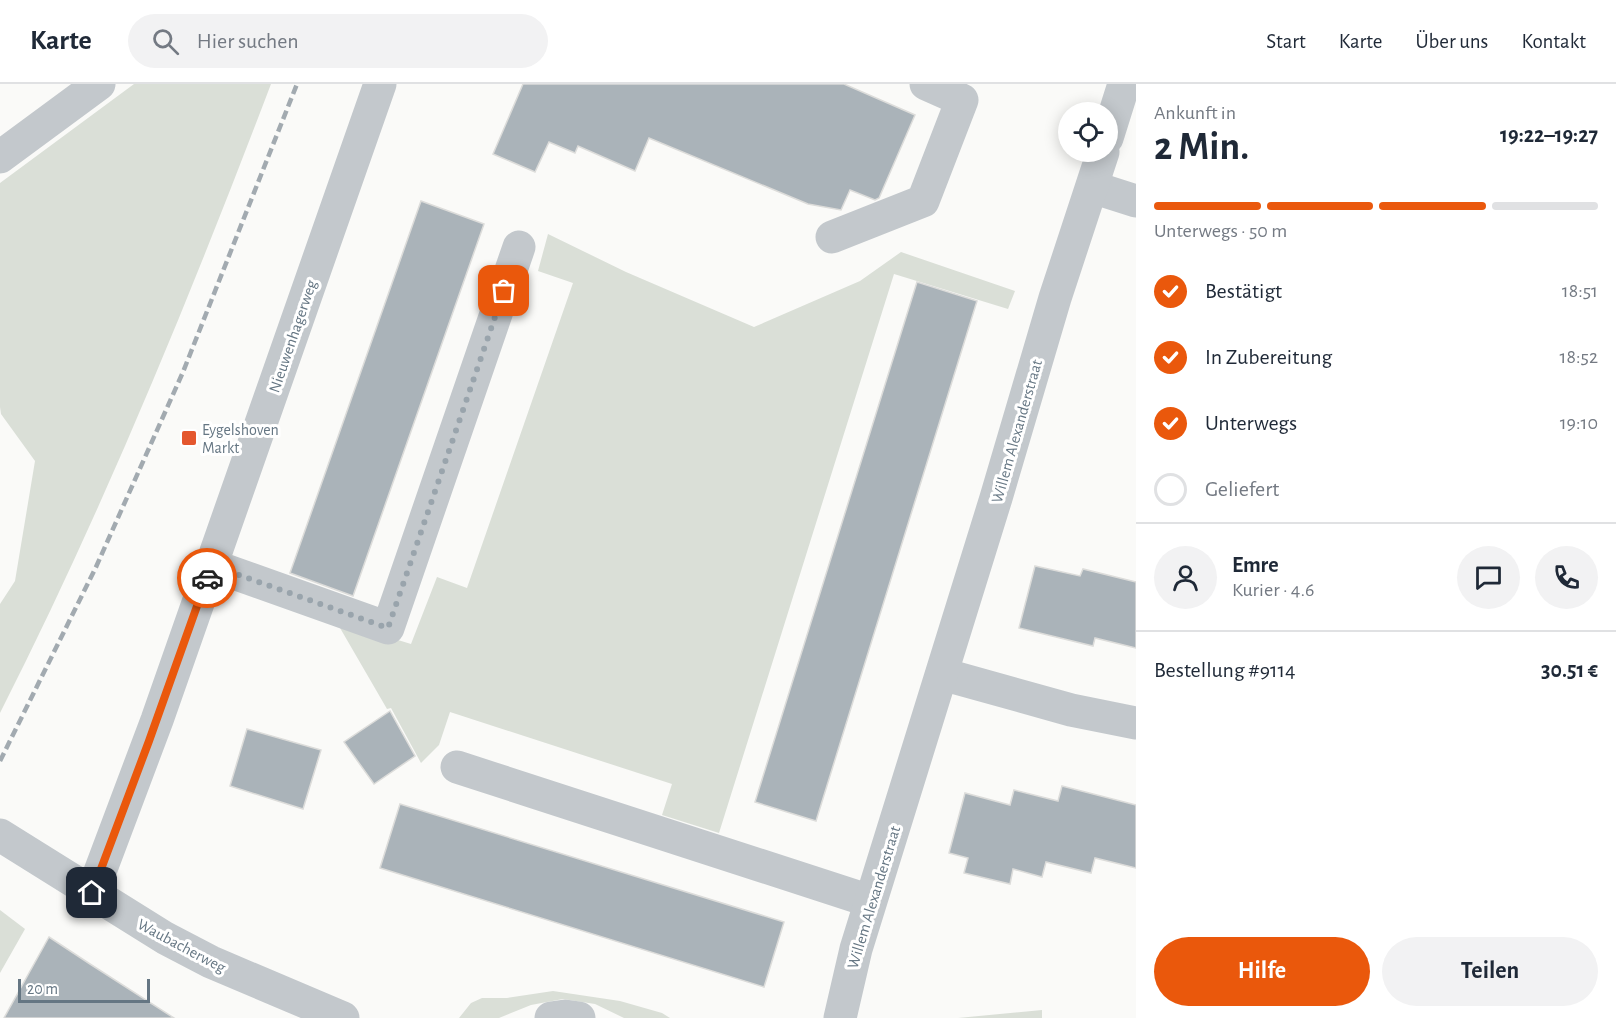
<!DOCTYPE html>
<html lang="de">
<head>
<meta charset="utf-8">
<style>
  :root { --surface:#fff; --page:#f2f2f3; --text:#1f2937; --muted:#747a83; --line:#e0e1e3; --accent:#ea580c }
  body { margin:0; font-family:"Alegreya Sans",sans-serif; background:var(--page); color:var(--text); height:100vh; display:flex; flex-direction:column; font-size:22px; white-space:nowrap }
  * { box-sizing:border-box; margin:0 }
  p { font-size:20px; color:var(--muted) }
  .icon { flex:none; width:33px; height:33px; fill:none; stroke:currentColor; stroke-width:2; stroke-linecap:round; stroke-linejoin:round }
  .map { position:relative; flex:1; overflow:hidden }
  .sheet { display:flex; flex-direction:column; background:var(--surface); width:480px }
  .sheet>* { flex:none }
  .controls { position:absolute; left:1058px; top:18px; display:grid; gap:12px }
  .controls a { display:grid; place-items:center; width:60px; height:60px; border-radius:50%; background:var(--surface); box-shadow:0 3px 15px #0003; font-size:30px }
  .scale { position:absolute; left:18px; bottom:15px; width:132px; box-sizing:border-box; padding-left:6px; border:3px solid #657683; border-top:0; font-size:16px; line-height:21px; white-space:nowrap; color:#657683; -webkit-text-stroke:4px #fff; paint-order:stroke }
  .pin { position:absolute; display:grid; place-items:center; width:51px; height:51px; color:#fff; margin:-26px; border-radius:12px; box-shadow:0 3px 9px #0006 }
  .courier { position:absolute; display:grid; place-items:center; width:60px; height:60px; margin:-30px; border:4px solid #ea580c; border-radius:50%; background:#fff; color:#222; box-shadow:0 2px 8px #0007 }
  .headline em { font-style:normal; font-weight:700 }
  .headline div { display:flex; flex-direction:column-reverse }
  .headline { display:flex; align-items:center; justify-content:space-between; height:102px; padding:0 18px }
  h1 { font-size:39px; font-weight:700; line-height:45px }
  .bar { display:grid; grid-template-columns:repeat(4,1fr); gap:9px 6px; align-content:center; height:72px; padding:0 18px }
  .bar i { height:8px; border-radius:4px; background:var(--line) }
  .bar .on { background:var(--accent) }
  .bar p { grid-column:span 4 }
  .line { display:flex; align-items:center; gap:15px; padding:0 18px; border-top:2px solid var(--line) }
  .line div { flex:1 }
  .round { display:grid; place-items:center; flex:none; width:63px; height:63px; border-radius:32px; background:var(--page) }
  ol { padding:0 18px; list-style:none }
  li { display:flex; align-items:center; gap:18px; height:66px }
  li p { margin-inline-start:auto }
  li .icon { padding:6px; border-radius:50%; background:var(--accent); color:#fff; stroke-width:4 }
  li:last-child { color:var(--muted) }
  li i { width:33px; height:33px; border:3px solid var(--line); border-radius:50% }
  .button { display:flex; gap:12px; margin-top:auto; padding:12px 18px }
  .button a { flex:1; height:69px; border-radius:36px; background:var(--accent); color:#fff; font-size:24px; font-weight:700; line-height:69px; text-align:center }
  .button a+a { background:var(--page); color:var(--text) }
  header { display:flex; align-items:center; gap:36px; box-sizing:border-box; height:84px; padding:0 30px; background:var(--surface); border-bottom:2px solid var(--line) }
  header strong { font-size:28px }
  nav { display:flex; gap:33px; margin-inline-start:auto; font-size:21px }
  .search { width:420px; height:54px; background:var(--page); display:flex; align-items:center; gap:15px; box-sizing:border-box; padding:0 21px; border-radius:33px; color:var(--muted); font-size:22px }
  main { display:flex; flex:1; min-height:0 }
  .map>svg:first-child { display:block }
  .green { fill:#dadfd7 }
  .building { fill:#aab3b9; stroke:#dcdcda; stroke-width:1.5 }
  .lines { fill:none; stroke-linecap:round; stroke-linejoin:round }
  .minor { stroke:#c3c8cc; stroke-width:33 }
  .rail { stroke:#a2aab0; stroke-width:4.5; stroke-dasharray:9 4.5; stroke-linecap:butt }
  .done { stroke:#99a4ac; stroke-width:6; stroke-dasharray:0 10.8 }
  .route { stroke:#ea580c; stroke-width:8 }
  .poi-dot { fill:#e4572e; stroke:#fff; stroke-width:2 }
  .labels { text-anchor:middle; stroke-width:6; stroke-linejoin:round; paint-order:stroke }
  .street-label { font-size:16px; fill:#657683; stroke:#fff }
  .poi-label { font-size:16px; fill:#657683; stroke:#fff; text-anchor:start }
</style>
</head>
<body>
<header>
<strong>Karte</strong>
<div class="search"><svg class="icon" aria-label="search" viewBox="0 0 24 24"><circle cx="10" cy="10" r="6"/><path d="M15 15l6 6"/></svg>Hier suchen</div>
<nav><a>Start</a><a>Karte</a><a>Über uns</a><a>Kontakt</a></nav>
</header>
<main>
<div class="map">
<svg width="1136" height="934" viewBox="0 0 1136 934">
  <rect width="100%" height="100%" fill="#fafaf8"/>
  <g class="green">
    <path d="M 134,0 L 271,0 C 190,213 103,426 0,629 L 0,520 L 15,497 L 35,377 L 1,330 L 0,323 L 0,99 Z"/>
    <path d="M 548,150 L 626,188 L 754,243 L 860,197 L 901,168 L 1015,207 L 1008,225 L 894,190 L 719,749 L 662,731 L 672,700 L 450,628 L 439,661 L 421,679 L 391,624 L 387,625 L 336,537 L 411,560 L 437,493 L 467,504 L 573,199 L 538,187 Z"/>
    <path d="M 0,826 L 25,845 L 0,889 Z"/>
    <path d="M 553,907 L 620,917 L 662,929 L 670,934 L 624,934 L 595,920 L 563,915 L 531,921 L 499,934 L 459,934 L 471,919 L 482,914 L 507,914 Z"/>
    <path d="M 1042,926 L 1042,934 L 958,934 Z"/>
  </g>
  <g class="building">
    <path d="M 523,0 L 844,0 L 915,31 L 879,114 L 875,116 L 850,106 L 841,126 L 808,120 L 649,54 L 635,87 L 578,62 L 575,69 L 549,58 L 535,88 L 493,70 Z"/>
    <path d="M 421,117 L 484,140 L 353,512 L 290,489 Z"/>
    <path d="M 917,198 L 977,217 L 816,737 L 755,718 Z"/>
    <path d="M 1035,482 L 1080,492 L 1083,485 L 1136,498 L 1136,564 L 1095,554 L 1093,562 L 1019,544 Z"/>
    <path d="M 390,627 L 415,672 L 374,700 L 344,658 Z"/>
    <path d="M 247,645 L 321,666 L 303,725 L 230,702 Z"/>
    <path d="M 1062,702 L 1136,721 L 1136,784 L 1095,774 L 1091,789 L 1046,778 L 1042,793 L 1013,785 L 1010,800 L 964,789 L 968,774 L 949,769 L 965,709 L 1010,721 L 1014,706 L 1058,717 Z"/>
    <path d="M 400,720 L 784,838 L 764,903 L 380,784 Z"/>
    <path d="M 49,853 L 90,880 L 174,934 L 4,934 Z"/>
  </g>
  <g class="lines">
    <g class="minor">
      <path d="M 1107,54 L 1124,0"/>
      <path d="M 0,73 L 99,0"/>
      <path d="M 1092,103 L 1136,117"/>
      <path d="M 832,153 L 923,117 L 962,16 L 926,0"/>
      <path d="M 211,481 L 388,544 L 519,163"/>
      <path d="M 942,590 L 1071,626 L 1136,639"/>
      <path d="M 457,683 L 870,817"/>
      <path d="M 0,751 L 165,854 L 211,878 L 343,934"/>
      <path d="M 92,809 L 157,636 L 380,0"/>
      <path d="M 551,934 L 565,932 L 579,934"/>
      <path d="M 840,934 L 856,865 L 996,414 L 1055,214 L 1103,68"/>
    </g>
    <path class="rail" d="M 0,677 L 96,483 L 183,288 L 297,0"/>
  </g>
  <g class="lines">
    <path class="done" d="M 207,494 L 211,481 L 388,544 L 504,207"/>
    <path class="route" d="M 92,809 L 149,657 L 207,494"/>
  </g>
  <rect class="poi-dot" x="181" y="346" width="16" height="16" rx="3"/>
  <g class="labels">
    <g class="street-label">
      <text transform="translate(292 252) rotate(-71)" y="6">Nieuwenhagerweg</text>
      <text transform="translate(1016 347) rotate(-74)" y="6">Willem Alexanderstraat</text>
      <text transform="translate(873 813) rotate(-73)" y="6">Willem Alexanderstraat</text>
      <text transform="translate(182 861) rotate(28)" y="6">Waubacherweg</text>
    </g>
    <g class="poi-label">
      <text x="202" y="351">Eygelshoven<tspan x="202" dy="18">Markt</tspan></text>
    </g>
  </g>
</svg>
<div class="controls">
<a><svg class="icon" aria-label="locate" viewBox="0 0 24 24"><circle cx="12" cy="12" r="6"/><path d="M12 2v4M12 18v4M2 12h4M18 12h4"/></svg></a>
</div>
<div class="scale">20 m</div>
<div class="pin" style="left:504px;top:207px;background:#ea580c"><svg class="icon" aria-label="bag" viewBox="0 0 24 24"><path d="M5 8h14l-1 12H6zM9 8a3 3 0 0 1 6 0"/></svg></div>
<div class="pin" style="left:92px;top:809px;background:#1f2937"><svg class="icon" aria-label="home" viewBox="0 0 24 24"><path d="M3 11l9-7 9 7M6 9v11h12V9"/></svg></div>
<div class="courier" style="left:207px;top:494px"><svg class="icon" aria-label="car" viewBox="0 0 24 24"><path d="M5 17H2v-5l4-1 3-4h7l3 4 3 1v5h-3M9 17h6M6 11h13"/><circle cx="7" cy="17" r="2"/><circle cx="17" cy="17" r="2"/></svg></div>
</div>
<section class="sheet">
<div class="headline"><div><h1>2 Min.</h1><p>Ankunft in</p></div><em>19:22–19:27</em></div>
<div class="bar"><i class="on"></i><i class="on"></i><i class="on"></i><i></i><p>Unterwegs · 50 m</p></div>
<ol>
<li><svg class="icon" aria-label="check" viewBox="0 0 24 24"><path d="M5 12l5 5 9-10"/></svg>Bestätigt<p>18:51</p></li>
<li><svg class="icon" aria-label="check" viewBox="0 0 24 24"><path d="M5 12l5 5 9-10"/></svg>In Zubereitung<p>18:52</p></li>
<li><svg class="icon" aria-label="check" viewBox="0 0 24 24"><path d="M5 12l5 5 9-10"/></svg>Unterwegs<p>19:10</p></li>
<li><i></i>Geliefert</li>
</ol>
<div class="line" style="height:108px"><a class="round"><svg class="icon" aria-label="person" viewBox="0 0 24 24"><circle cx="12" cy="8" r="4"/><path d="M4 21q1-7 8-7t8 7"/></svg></a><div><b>Emre</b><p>Kurier · 4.6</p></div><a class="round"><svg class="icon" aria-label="chat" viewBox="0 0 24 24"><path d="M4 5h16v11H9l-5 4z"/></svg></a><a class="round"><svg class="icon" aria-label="phone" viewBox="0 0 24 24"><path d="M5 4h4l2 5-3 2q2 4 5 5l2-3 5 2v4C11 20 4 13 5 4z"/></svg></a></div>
<div class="line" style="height:78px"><div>Bestellung #9114</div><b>30.51 €</b></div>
<div class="button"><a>Hilfe</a><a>Teilen</a></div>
</section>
</main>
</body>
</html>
